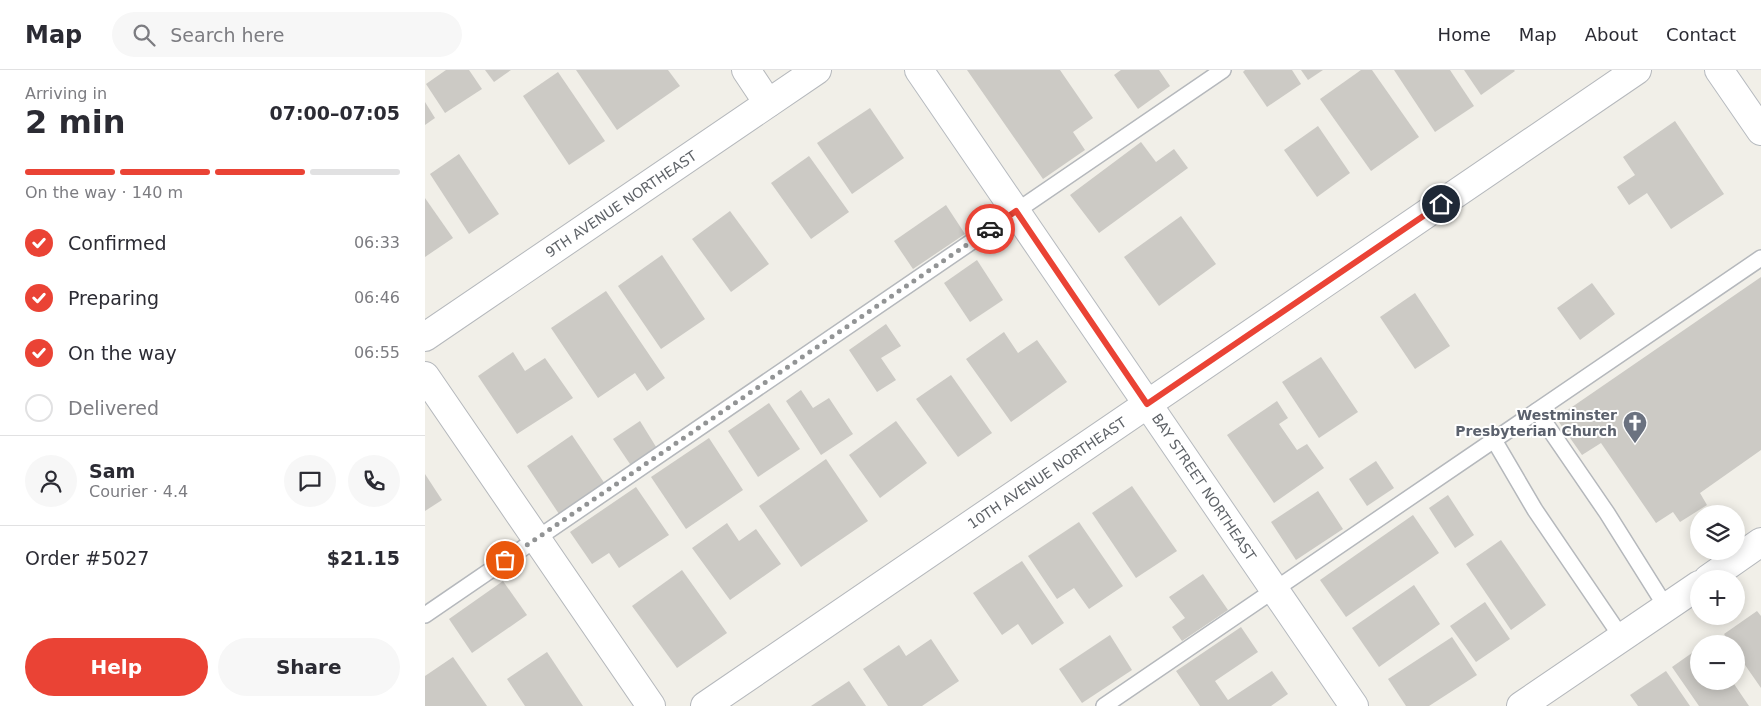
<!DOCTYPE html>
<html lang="en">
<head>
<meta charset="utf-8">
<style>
  :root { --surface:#fff; --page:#f7f7f7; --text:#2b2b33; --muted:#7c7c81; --line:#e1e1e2; --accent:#ea4335 }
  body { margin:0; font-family:"DejaVu Sans",sans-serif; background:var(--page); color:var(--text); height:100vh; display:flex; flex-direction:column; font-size:19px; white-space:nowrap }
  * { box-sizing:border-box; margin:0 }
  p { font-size:16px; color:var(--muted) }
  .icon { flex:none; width:28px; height:28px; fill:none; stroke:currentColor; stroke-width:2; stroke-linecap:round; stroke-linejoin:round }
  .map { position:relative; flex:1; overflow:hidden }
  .side { display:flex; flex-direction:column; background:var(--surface); width:425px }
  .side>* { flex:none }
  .tools { position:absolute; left:1265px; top:435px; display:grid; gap:10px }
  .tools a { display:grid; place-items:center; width:55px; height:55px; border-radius:50%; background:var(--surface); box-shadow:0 2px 12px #0003; font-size:25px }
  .pin { position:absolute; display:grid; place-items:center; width:42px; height:42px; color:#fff; margin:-21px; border:2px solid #fff; border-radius:50%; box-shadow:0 1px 5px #0007 }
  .courier { position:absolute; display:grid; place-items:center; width:50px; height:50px; margin:-25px; border:4px solid #ea4335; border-radius:50%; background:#fff; color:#222; box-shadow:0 1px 6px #0007 }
  .summary em { font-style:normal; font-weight:700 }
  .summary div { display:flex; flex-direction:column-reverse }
  .summary { display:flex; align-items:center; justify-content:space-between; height:85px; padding:0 25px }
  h1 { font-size:32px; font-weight:700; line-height:38px }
  .bar { display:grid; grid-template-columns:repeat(4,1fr); gap:8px 5px; align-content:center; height:60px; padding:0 25px }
  .bar i { height:6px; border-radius:4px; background:var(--line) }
  .bar .selected { background:var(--accent) }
  .bar p { grid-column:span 4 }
  .line { display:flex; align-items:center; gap:12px; padding:0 25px; border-top:1px solid var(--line) }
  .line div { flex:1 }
  .round { display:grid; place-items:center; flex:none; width:52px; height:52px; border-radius:26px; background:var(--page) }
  ol { padding:0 25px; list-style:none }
  li { display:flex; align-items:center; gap:15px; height:55px }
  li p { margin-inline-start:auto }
  li .icon { padding:5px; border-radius:50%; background:var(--accent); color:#fff; stroke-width:4 }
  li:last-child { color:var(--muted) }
  li i { width:28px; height:28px; border:2px solid var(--line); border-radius:50% }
  .button { display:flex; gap:10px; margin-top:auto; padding:10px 25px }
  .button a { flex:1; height:58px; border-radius:30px; background:var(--accent); color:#fff; font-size:20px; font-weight:700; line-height:58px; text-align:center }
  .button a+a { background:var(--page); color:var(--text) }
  header { display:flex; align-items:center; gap:30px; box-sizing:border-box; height:70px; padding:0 25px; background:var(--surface); border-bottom:1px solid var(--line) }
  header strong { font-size:24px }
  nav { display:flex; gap:28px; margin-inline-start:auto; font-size:18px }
  .search { width:350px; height:45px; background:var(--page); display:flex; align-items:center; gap:12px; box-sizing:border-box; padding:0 18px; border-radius:28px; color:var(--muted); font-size:19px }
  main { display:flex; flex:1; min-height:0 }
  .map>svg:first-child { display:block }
  .building { fill:#cccac5 }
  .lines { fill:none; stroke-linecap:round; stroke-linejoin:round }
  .lane-casing { stroke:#b5b8bc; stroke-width:18 }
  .street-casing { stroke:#b5b8bc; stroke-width:30 }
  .secondary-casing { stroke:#b6babf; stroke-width:30 }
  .lane { stroke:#fff; stroke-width:15 }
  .street { stroke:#fff; stroke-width:28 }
  .secondary { stroke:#fff; stroke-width:28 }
  .done { stroke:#929495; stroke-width:5; stroke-dasharray:0 9 }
  .route { stroke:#ea4335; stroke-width:6 }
  .labels { text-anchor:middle; stroke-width:4; stroke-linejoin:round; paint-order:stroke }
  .street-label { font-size:14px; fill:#5f6368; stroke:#fff }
  .worship-label { font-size:14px; font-weight:bold; fill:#5b616d; stroke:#fff; text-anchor:end }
</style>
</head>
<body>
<header>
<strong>Map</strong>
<div class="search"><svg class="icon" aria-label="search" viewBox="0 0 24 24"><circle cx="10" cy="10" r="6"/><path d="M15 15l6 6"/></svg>Search here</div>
<nav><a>Home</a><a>Map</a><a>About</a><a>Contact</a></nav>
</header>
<main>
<section class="side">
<div class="summary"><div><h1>2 min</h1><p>Arriving in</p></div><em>07:00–07:05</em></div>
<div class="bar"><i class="selected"></i><i class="selected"></i><i class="selected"></i><i></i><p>On the way · 140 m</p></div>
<ol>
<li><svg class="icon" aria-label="check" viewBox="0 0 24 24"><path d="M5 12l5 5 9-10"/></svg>Confirmed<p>06:33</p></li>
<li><svg class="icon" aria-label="check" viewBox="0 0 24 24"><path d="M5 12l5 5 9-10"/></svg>Preparing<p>06:46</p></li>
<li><svg class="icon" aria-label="check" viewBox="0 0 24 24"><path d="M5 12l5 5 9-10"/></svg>On the way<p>06:55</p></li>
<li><i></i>Delivered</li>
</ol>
<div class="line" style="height:90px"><a class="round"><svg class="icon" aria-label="person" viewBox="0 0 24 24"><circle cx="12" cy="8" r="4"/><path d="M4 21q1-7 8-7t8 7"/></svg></a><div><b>Sam</b><p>Courier · 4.4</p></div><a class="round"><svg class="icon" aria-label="chat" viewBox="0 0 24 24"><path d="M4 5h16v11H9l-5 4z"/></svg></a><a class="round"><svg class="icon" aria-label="phone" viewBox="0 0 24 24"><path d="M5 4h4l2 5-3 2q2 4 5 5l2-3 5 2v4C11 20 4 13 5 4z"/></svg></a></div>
<div class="line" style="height:65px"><div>Order #5027</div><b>$21.15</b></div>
<div class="button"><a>Help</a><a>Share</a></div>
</section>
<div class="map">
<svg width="1336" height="636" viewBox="0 0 1336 636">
  <rect width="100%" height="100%" fill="#f1efe8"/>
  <g class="building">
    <path d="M 21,0 L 44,0 L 57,19 L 20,43 L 1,14 Z"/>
    <path d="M 60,0 L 86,0 L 69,12 Z"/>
    <path d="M 151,0 L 243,0 L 255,16 L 192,60 Z"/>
    <path d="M 542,0 L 635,0 L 668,48 L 648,62 L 660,80 L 618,109 Z"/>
    <path d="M 696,0 L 734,0 L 745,16 L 713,39 L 689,5 Z"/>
    <path d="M 820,0 L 867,0 L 876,14 L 842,37 L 818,2 Z"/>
    <path d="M 876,0 L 898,0 L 883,10 Z"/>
    <path d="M 936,0 L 947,0 L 994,67 L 946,101 L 895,29 Z"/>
    <path d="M 969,0 L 1025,0 L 1049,36 L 1010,62 Z"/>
    <path d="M 1039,0 L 1089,0 L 1090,1 L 1056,25 Z"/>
    <path d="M 133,2 L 180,71 L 144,95 L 98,26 Z"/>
    <path d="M 0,32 L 10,48 L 0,55 Z"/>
    <path d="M 445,38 L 479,88 L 427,124 L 392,73 Z"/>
    <path d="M 1250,51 L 1299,124 L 1246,159 L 1222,123 L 1204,135 L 1192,117 L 1210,105 L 1198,87 Z"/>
    <path d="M 893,56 L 925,103 L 892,127 L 859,80 Z"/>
    <path d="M 716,72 L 731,92 L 749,79 L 763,98 L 674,163 L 645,125 Z"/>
    <path d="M 34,84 L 74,144 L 44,164 L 5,104 Z"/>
    <path d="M 384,86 L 424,142 L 386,169 L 346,113 Z"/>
    <path d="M 0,128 L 28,168 L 0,187 Z"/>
    <path d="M 521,135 L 540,164 L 488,199 L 469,171 Z"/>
    <path d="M 305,141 L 344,194 L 306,222 L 267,169 Z"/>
    <path d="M 756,146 L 791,194 L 734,236 L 699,187 Z"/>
    <path d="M 237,185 L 280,249 L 236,279 L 193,216 Z"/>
    <path d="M 552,190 L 578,230 L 545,252 L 519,213 Z"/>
    <path d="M 1336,207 L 1336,380 L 1275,423 L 1282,435 L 1255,452 L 1248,442 L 1231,453 L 1176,373 L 1157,385 L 1131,348 Z"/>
    <path d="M 1167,213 L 1190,244 L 1155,270 L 1132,238 Z"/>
    <path d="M 181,221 L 240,308 L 222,321 L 210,303 L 173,328 L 126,258 Z"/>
    <path d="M 990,223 L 1025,276 L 990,299 L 955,247 Z"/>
    <path d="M 461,254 L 476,276 L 456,288 L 471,310 L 452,322 L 424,280 Z"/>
    <path d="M 579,262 L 593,283 L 612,270 L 642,312 L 586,352 L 541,289 Z"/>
    <path d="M 88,282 L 100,301 L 120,288 L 148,328 L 92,364 L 53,306 Z"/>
    <path d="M 896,287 L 933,342 L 894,368 L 857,312 Z"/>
    <path d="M 526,305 L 567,363 L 533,387 L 491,329 Z"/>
    <path d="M 376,320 L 388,338 L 404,328 L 428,364 L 396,385 L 361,331 Z"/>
    <path d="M 852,331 L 863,348 L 854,354 L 872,380 L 882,374 L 899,398 L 849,433 L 802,365 Z"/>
    <path d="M 344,333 L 375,379 L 333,407 L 303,361 Z"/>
    <path d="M 215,351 L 233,380 L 207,397 L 188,369 Z"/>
    <path d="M 471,351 L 502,393 L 455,428 L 424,385 Z"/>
    <path d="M 147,365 L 180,414 L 134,444 L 102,396 Z"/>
    <path d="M 284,368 L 318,420 L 261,459 L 226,407 Z"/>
    <path d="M 401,389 L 443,451 L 376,497 L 334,436 Z"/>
    <path d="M 951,391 L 969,418 L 942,436 L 924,409 Z"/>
    <path d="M 0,404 L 17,430 L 0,441 Z"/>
    <path d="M 707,416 L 752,481 L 711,508 L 667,443 Z"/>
    <path d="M 211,417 L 244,465 L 194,498 L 184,483 L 167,494 L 145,462 Z"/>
    <path d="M 893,421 L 918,459 L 871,490 L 846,452 Z"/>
    <path d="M 1023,425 L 1049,465 L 1030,478 L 1004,438 Z"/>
    <path d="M 988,445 L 1014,483 L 921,547 L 895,510 Z"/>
    <path d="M 654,452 L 698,516 L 664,539 L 649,518 L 632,529 L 603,486 Z"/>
    <path d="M 302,453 L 314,471 L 331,459 L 356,494 L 305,530 L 267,478 Z"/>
    <path d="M 1076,470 L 1121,535 L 1086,560 L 1041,494 Z"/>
    <path d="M 597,491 L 639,553 L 607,575 L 593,554 L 577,565 L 548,523 Z"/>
    <path d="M 257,500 L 302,563 L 252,598 L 207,536 Z"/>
    <path d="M 778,504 L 803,540 L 757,571 L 747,557 L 760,548 L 744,527 Z"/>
    <path d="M 78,511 L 102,545 L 47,583 L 24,549 Z"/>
    <path d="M 989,515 L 1015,554 L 954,597 L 927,558 Z"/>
    <path d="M 1060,532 L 1085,569 L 1051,592 L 1025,556 Z"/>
    <path d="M 1332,541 L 1336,546 L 1336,618 L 1311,582 L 1311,574 L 1306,574 L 1299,564 Z"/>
    <path d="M 816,557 L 833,582 L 790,611 L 803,630 L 847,601 L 863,624 L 846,636 L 775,636 L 751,601 Z"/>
    <path d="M 685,565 L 707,600 L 657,633 L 634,599 Z"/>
    <path d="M 1027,567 L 1052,605 L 1004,636 L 981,636 L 963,609 Z"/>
    <path d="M 506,569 L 534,611 L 497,636 L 463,636 L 438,599 L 474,575 L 481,586 Z"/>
    <path d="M 1274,578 L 1274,611 L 1307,611 L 1324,636 L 1274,636 L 1247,597 Z"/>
    <path d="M 122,582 L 158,636 L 100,636 L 82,609 Z"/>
    <path d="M 28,587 L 62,636 L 0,636 L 0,606 Z"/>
    <path d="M 1241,601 L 1265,636 L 1213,636 L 1205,625 Z"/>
    <path d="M 424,611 L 441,636 L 386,636 Z"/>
  </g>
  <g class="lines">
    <defs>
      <g id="lane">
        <path d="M 1112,341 L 1182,443 L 1241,537"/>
        <path d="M 1069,370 L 1110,440 L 1197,568"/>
        <path d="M 0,545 L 798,0"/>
        <path d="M 679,636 L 1336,188"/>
      </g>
      <g id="street">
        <path d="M 321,0 L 343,33"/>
        <path d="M 0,267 L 392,0"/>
        <path d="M 0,306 L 226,636"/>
        <path d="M 1283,509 L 1336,472"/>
        <path d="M 280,636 L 1212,0"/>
        <path d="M 1096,636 L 1274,515"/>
      </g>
      <g id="secondary">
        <path d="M 494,0 L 929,636"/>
        <path d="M 1294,0 L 1336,61"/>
      </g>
    </defs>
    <use href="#lane" class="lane-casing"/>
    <use href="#street" class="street-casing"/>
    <use href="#secondary" class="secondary-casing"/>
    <use href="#lane" class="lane"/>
    <use href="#street" class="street"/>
    <use href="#secondary" class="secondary"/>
  </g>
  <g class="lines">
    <path class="done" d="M 80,490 L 565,159"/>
    <path class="route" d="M 565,159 L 591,141 L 722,334 L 1016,134"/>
  </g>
  <defs>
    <symbol id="church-pin" viewBox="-11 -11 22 30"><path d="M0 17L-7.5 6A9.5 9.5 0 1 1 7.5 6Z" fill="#6b7280" stroke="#fff"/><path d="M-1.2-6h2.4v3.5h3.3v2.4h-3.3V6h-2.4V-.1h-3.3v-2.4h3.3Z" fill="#fff"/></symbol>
  </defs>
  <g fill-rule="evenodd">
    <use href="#church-pin" x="1196" y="339" width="28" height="38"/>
  </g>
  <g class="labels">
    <g class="street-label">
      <text transform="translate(196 134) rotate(-34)" y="5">9TH AVENUE NORTHEAST</text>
      <text transform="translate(622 403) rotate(-34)" y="5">10TH AVENUE NORTHEAST</text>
      <text transform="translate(779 417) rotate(56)" y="5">BAY STREET NORTHEAST</text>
    </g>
    <g class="worship-label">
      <text x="1192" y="350">Westminster<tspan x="1192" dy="16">Presbyterian Church</tspan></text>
    </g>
  </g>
</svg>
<div class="tools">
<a><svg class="icon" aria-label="layers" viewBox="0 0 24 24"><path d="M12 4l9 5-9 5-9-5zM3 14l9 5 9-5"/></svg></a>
<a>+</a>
<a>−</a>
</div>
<div class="pin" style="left:80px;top:490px;background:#ea580c"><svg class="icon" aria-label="bag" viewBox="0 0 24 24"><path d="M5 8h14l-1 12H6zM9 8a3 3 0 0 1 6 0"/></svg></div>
<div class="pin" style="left:1016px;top:134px;background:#1f2937"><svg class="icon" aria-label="home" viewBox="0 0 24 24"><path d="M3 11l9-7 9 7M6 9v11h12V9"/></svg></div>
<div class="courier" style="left:565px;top:159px"><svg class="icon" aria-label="car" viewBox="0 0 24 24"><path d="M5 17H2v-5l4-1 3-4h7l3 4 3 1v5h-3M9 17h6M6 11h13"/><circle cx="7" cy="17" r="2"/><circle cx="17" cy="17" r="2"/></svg></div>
</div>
</main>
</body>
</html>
